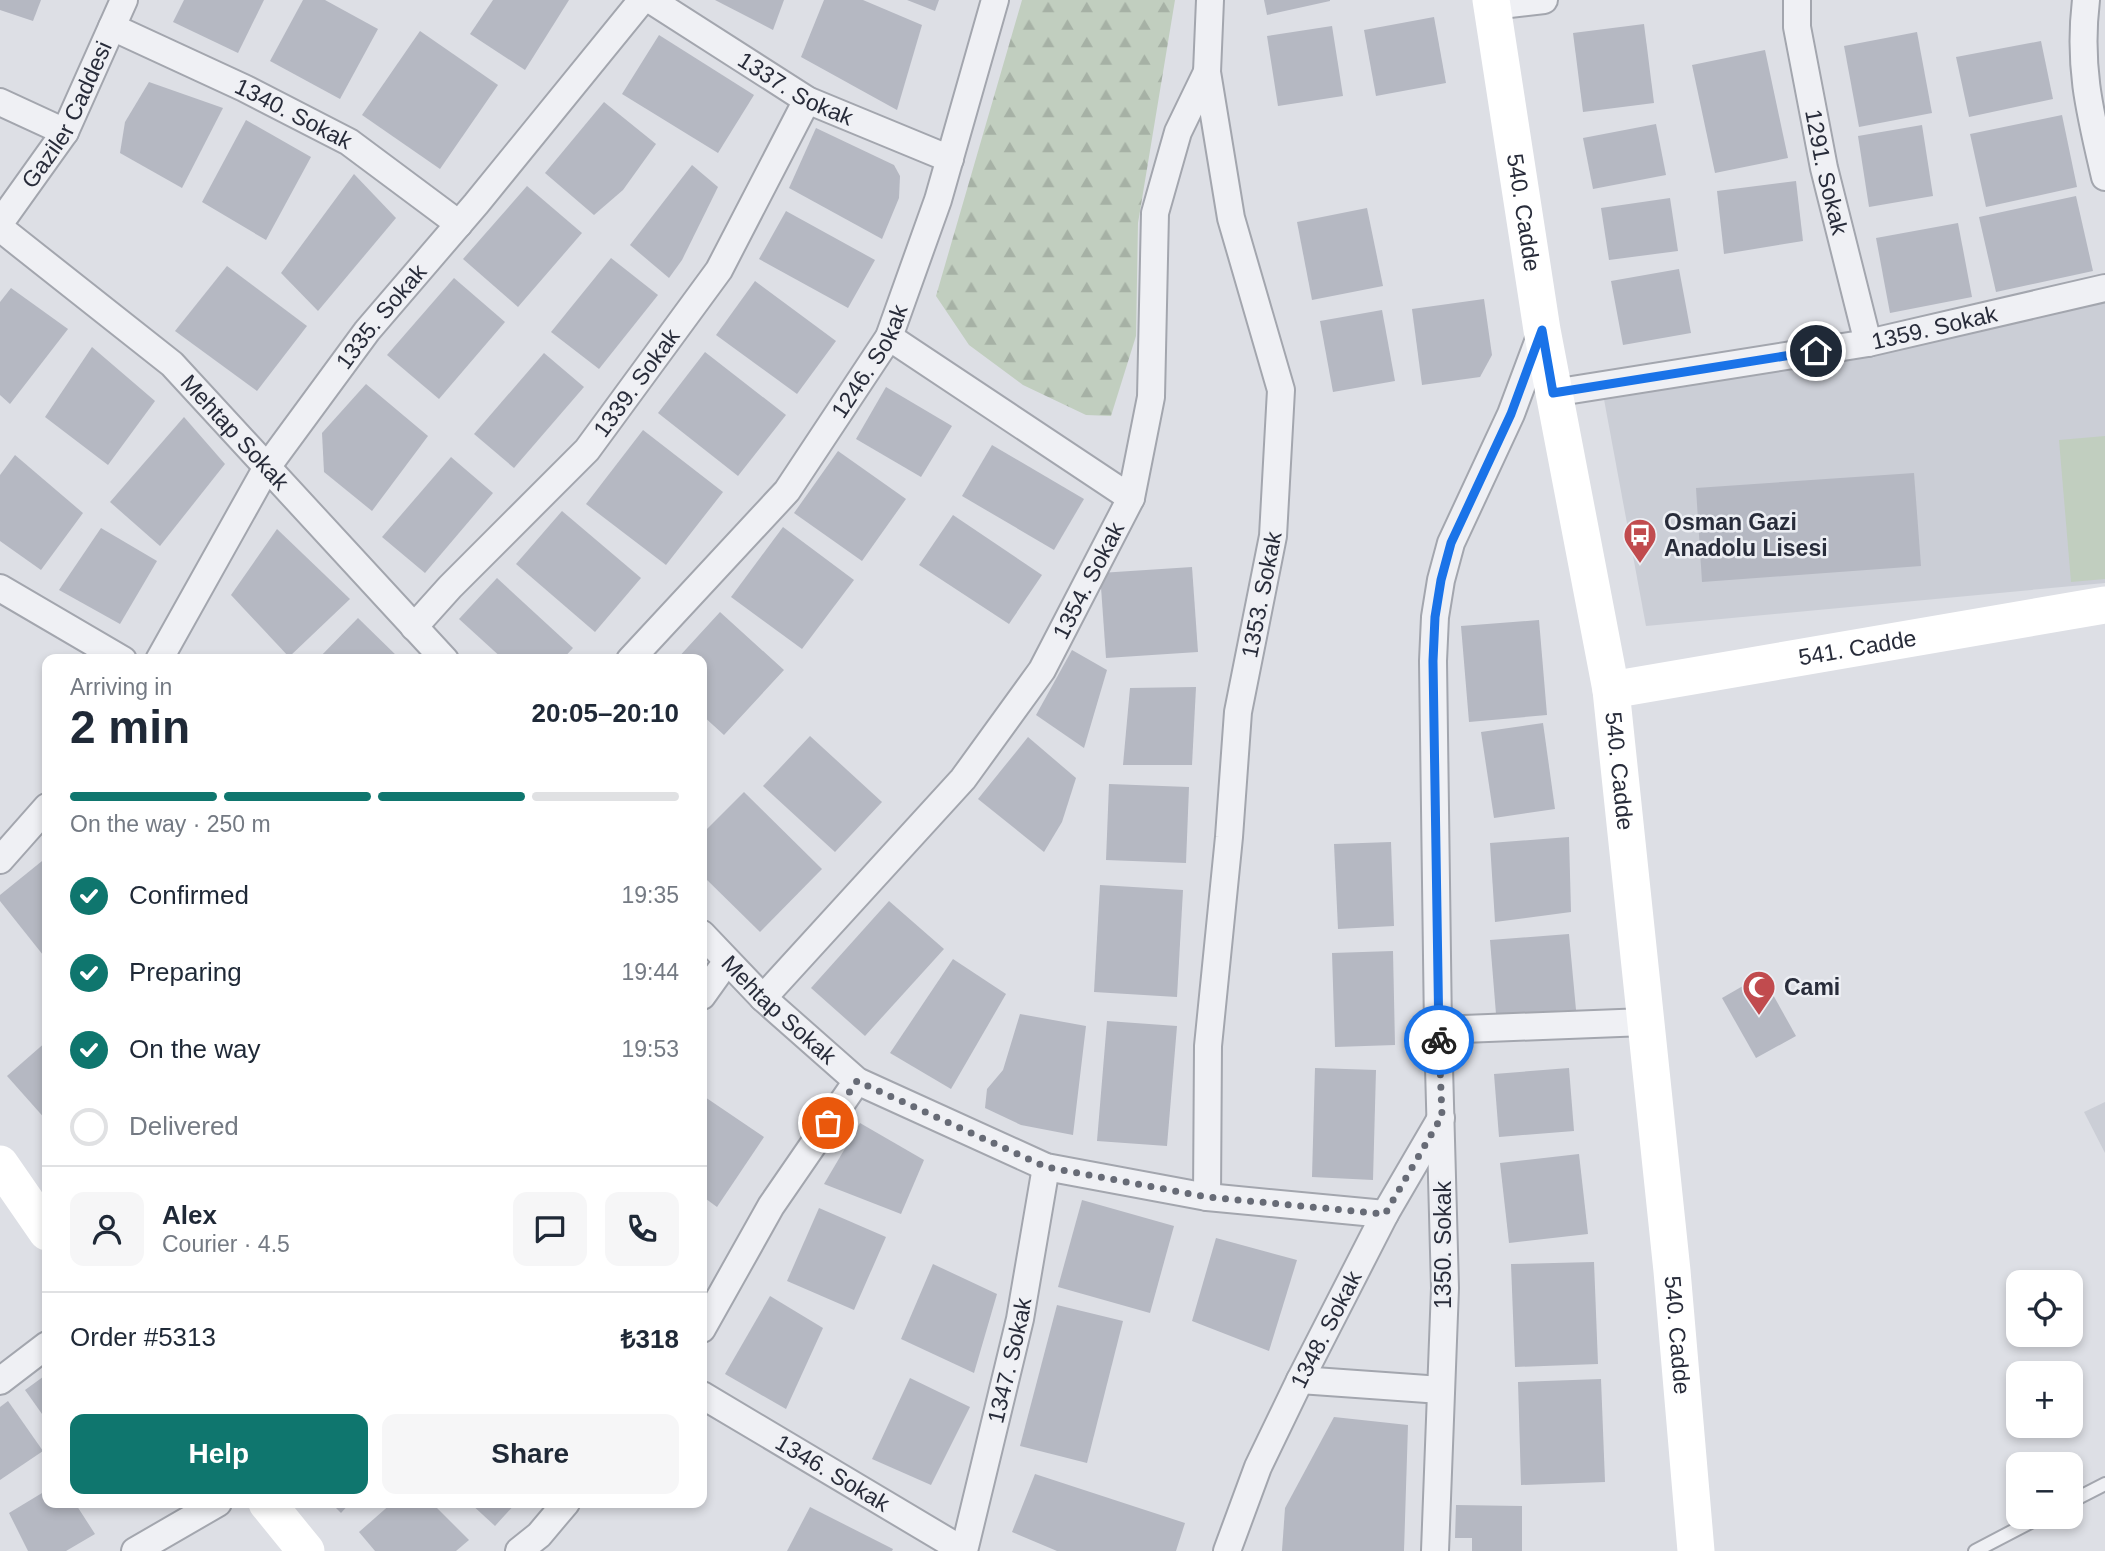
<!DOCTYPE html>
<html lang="en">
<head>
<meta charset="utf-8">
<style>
  :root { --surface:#fff; --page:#f6f6f7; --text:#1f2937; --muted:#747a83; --line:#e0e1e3; --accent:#0f766e }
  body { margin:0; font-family:Arial,sans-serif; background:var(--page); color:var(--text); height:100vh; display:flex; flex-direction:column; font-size:26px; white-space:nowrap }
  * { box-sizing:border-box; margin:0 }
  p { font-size:23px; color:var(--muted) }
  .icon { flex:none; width:38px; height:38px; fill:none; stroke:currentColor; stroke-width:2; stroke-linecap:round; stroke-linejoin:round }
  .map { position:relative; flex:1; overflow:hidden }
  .details { position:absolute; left:42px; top:654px; width:665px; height:854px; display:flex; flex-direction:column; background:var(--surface); border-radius:14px; box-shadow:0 4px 10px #0003 }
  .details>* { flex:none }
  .fabs { position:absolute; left:2006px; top:1270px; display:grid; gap:14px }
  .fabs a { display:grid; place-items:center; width:77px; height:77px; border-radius:14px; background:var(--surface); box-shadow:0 4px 10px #0003; font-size:35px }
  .pin { position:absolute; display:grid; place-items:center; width:60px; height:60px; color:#fff; margin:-30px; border:4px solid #fff; border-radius:50%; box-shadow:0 2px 7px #0007 }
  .courier { position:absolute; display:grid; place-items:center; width:70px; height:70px; margin:-35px; border:5px solid #1a73e8; border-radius:50%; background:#fff; color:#222; box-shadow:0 2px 9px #0007 }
  .head em { font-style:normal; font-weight:600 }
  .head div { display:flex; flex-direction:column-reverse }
  .head { display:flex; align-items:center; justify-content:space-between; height:119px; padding:0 28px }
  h1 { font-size:46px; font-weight:600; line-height:52px }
  .bar { display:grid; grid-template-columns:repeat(4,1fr); gap:10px 7px; align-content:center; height:84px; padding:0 28px }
  .bar i { height:9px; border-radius:5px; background:var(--line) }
  .bar .on { background:var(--accent) }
  .bar p { grid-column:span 4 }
  .line { display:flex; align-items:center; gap:18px; padding:0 28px; border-top:2px solid var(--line) }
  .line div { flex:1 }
  .round { display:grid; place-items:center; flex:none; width:74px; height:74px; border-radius:14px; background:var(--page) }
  ol { padding:0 28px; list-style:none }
  li { display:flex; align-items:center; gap:21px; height:77px }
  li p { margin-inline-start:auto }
  li .icon { padding:7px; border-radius:50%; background:var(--accent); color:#fff; stroke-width:4 }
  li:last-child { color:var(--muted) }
  li i { width:38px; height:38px; border:4px solid var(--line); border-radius:50% }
  .button { display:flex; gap:14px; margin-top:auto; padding:14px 28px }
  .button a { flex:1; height:80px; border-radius:14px; background:var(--accent); color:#fff; font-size:28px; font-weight:600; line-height:80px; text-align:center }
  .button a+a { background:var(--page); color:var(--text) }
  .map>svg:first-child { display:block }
  .built { fill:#cbced6 }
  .forest { fill:url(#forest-firs) }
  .park { fill:#c1cebf }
  .building { fill:#b5b8c2 }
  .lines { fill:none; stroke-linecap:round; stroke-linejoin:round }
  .lane-casing { stroke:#a3a6ae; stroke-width:16 }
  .street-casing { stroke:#a3a6ae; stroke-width:30 }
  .lane { stroke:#eff0f4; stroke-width:12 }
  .street { stroke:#eff0f4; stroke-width:26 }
  .secondary { stroke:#fff; stroke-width:37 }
  .done { stroke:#676b76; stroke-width:7; stroke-dasharray:0 12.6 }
  .route { stroke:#1a73e8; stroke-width:9 }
  .labels { text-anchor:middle; stroke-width:5; stroke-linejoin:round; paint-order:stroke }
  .street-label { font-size:23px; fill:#282c3a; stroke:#eceef3 }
  .poi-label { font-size:23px; font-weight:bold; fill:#282c3a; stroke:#eceef3; text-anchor:start }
</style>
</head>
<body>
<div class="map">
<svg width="2105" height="1551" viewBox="0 0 2105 1551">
  <defs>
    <pattern id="forest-firs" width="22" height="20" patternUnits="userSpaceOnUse" patternTransform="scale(1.75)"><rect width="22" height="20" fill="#c1cebf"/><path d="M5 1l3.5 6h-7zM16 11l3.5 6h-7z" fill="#a6b1a5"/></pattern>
  </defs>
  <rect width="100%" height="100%" fill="#dddfe5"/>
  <g class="built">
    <path d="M 2105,303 L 2105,583 L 1646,626 L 1603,394 Z"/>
    <path d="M 2105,1102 L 2105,1153 L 2084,1112 Z"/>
  </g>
  <path class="forest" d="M 1022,0 L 1175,0 L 1138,223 L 1136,336 L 1111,416 L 1086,415 L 1023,385 L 969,345 L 936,296 Z"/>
  <path class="park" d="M 2105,436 L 2105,579 L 2071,582 L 2059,440 Z"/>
  <g class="building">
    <path d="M 0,0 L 41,0 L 33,21 L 0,10 Z"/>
    <path d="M 184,0 L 264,0 L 238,53 L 173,22 Z"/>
    <path d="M 303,0 L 325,0 L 378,29 L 340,99 L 270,61 Z"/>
    <path d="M 493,0 L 569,0 L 525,70 L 470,34 Z"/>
    <path d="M 715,0 L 784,0 L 773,30 Z"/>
    <path d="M 824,0 L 863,0 L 922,25 L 897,110 L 801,57 Z"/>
    <path d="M 907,0 L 939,0 L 935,11 Z"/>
    <path d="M 1264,0 L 1330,0 L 1330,1 L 1267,15 Z"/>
    <path d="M 1434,17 L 1446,83 L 1376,96 L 1364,30 Z"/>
    <path d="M 1644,24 L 1654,103 L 1583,112 L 1573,33 Z"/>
    <path d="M 1332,26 L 1343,96 L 1278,106 L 1267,36 Z"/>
    <path d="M 420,31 L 498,85 L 440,169 L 362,115 Z"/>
    <path d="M 1917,32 L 1932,113 L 1859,127 L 1844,46 Z"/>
    <path d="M 659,35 L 754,95 L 718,153 L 622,94 Z"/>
    <path d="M 2041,41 L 2053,99 L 1969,117 L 1956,57 Z"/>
    <path d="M 1765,50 L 1788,158 L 1715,173 L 1692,65 Z"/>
    <path d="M 149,82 L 223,108 L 182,188 L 120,153 L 125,122 Z"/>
    <path d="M 604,102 L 656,144 L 623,190 L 594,215 L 545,173 Z"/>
    <path d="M 2062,115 L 2077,187 L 1986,207 L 1970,134 Z"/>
    <path d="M 246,120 L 311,157 L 266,240 L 202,202 Z"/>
    <path d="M 1656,124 L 1666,175 L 1593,189 L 1583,138 Z"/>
    <path d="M 1922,125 L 1933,196 L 1869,207 L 1858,136 Z"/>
    <path d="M 816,128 L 894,165 L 900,176 L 899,198 L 882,239 L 789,188 Z"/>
    <path d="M 692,165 L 718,187 L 682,260 L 669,278 L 630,245 Z"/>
    <path d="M 354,174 L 396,218 L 318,311 L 281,273 Z"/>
    <path d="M 1796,181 L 1803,241 L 1724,254 L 1717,191 Z"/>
    <path d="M 527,186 L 582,233 L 518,307 L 463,259 Z"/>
    <path d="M 2076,196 L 2093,271 L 1996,292 L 1979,217 Z"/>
    <path d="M 1670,198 L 1678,251 L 1609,260 L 1601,208 Z"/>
    <path d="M 1367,208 L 1383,286 L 1312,300 L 1297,222 Z"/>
    <path d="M 786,211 L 875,260 L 848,308 L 759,259 Z"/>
    <path d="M 1958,223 L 1972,297 L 1890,313 L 1876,238 Z"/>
    <path d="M 611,258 L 658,295 L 599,369 L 551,332 Z"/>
    <path d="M 227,266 L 307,326 L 257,391 L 175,331 Z"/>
    <path d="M 1679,269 L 1691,333 L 1623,345 L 1611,281 Z"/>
    <path d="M 454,278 L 505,322 L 439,399 L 387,355 Z"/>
    <path d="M 755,281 L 836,341 L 797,394 L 716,335 Z"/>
    <path d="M 11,288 L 68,329 L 10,404 L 0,395 L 0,302 Z"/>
    <path d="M 1484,299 L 1492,355 L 1480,377 L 1422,385 L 1412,309 Z"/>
    <path d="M 1382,310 L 1395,381 L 1333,392 L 1320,321 Z"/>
    <path d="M 92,347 L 155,401 L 108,465 L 45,417 Z"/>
    <path d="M 705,352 L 786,415 L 738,476 L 658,413 Z"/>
    <path d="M 544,353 L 584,387 L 514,468 L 474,434 Z"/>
    <path d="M 366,384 L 428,436 L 372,511 L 324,472 L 322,433 Z"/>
    <path d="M 886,387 L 952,426 L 921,477 L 856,439 Z"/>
    <path d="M 184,417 L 225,464 L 160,546 L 110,502 Z"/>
    <path d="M 643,430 L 723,492 L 666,565 L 586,504 Z"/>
    <path d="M 992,445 L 1084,499 L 1054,550 L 962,496 Z"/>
    <path d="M 838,451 L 906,499 L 862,561 L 794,513 Z"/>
    <path d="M 15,455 L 83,513 L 41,570 L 0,541 L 0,475 Z"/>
    <path d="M 451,457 L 493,493 L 425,573 L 382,537 Z"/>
    <path d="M 1914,473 L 1921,566 L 1702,582 L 1696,488 Z"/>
    <path d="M 562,511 L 641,578 L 595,632 L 516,564 Z"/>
    <path d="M 953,515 L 1042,575 L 1009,624 L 919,565 Z"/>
    <path d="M 783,527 L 854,580 L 802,649 L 731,597 Z"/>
    <path d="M 101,528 L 157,561 L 120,624 L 59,590 Z"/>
    <path d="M 277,529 L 350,599 L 289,657 L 231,595 Z"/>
    <path d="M 1192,567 L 1198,652 L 1106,658 L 1100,573 Z"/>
    <path d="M 497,578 L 573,648 L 562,660 L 504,660 L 459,619 Z"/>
    <path d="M 720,612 L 784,670 L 724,735 L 702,715 L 702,660 L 676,660 Z"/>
    <path d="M 358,618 L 401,660 L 317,660 Z"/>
    <path d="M 1539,620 L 1547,715 L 1469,722 L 1461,626 Z"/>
    <path d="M 1072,650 L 1107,670 L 1084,748 L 1036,715 Z"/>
    <path d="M 1196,687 L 1192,765 L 1123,765 L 1130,688 Z"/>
    <path d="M 1543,723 L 1555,809 L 1494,818 L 1481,732 Z"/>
    <path d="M 810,736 L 882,802 L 835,852 L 763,786 Z"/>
    <path d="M 1028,737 L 1076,778 L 1062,822 L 1044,852 L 978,799 Z"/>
    <path d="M 1109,784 L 1189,787 L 1186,863 L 1106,860 Z"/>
    <path d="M 744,792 L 822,869 L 760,932 L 702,875 L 702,834 Z"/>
    <path d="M 1569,837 L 1571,912 L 1495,922 L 1490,843 Z"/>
    <path d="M 1391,842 L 1394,926 L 1338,929 L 1334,844 Z"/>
    <path d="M 47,857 L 47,960 L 0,901 L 0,895 Z"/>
    <path d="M 1100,885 L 1183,890 L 1177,997 L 1094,992 Z"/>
    <path d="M 889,901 L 944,949 L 865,1036 L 811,988 Z"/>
    <path d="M 1569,934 L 1576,1010 L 1496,1014 L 1490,940 Z"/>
    <path d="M 1393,951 L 1395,1045 L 1335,1047 L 1332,953 Z"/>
    <path d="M 953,959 L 1006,994 L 951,1089 L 890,1053 Z"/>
    <path d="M 1762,975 L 1796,1036 L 1756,1058 L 1722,998 Z"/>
    <path d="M 1020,1014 L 1086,1026 L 1073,1135 L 1021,1125 L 985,1108 L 987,1089 L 1003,1070 Z"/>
    <path d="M 1107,1021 L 1177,1026 L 1167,1146 L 1097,1141 Z"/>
    <path d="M 47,1041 L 47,1121 L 7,1076 Z"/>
    <path d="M 1315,1068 L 1376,1070 L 1373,1180 L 1312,1177 Z"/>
    <path d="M 1569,1068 L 1574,1131 L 1499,1137 L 1494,1074 Z"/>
    <path d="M 702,1095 L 764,1137 L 717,1207 L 702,1196 Z"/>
    <path d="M 860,1123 L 924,1160 L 901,1214 L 824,1184 Z"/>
    <path d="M 1579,1154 L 1588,1234 L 1509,1243 L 1500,1163 Z"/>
    <path d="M 1082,1200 L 1174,1226 L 1150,1313 L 1058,1287 Z"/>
    <path d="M 819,1208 L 886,1237 L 854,1310 L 787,1281 Z"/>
    <path d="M 1216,1238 L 1297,1260 L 1269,1351 L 1192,1321 Z"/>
    <path d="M 1594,1262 L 1598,1364 L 1515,1367 L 1511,1264 Z"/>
    <path d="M 933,1264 L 997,1294 L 974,1373 L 901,1339 Z"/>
    <path d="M 770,1296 L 823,1328 L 786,1409 L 725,1374 Z"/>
    <path d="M 1057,1305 L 1123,1321 L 1087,1463 L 1020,1446 Z"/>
    <path d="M 47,1374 L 47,1421 L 25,1390 Z"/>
    <path d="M 910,1378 L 970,1407 L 931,1485 L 872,1459 Z"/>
    <path d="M 1601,1379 L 1605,1482 L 1521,1485 L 1518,1382 Z"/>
    <path d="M 8,1401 L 43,1451 L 0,1480 L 0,1407 Z"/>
    <path d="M 1334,1417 L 1408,1425 L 1404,1551 L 1282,1551 L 1285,1508 Z"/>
    <path d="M 1035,1474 L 1185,1523 L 1176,1551 L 1057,1551 L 1012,1532 Z"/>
    <path d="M 47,1490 L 47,1503 L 75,1503 L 95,1534 L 66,1551 L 28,1551 L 9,1513 Z"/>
    <path d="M 331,1503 L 350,1503 L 341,1513 Z"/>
    <path d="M 392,1503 L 432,1503 L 469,1540 L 456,1551 L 375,1551 L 359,1532 Z"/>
    <path d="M 470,1503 L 516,1503 L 495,1526 Z"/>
    <path d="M 1456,1505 L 1522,1506 L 1522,1551 L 1472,1551 L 1472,1538 L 1455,1538 Z"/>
    <path d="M 810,1507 L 893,1549 L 892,1551 L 787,1551 Z"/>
  </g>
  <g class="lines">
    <defs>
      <g id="lane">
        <path d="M 2070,1502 L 2105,1484"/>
        <path d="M 1975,1551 L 2040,1517"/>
      </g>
      <g id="street">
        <path id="s1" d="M 651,0 L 807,100 L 950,159"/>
        <path id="s2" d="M 1797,0 L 1797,27 L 1824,168 L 1868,343"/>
        <path d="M 2086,0 C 2078,67 2090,113 2105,177"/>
        <path d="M 1492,6 L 1544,0"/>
        <path id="s3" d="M 112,27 L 244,88 L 349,142 L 459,224"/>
        <path d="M 0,102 L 65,132"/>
        <path id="s4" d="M 0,223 L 65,132 L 124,0"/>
        <path id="s5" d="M 0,228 L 172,364 L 445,660"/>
        <path d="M 889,337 L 1131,498"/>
        <path id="s6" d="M 1553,393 L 1868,343 L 2105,288"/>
        <path d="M 0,588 L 123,660"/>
        <path id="s7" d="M 414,627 L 450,587 L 587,450 L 719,270 L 807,100"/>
        <path id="s8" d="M 159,660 L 267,467 L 367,331 L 476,204 L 642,0"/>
        <path id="s9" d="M 630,660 L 787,491 L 889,337 L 938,200 L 995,0"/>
        <path d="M 0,860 L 47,807"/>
        <path id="s10" d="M 702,934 L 763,998 L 857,1081 L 1046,1167 L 1207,1197 L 1385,1214"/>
        <path d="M 702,996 L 727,961"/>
        <path id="s11" d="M 763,998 L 963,779 L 1042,670 L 1131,498 L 1151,397 L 1155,213 L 1178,132 L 1207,72"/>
        <path d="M 1438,1030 L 1645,1022"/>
        <path id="s12" d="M 1207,1197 L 1208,1046 L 1229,837 L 1238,712 L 1273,536 L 1281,390 L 1231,218 L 1207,72 L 1210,0"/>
        <path d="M 702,1329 L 771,1206 L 857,1081"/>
        <path d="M 1300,1380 L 1441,1390"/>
        <path d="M 0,1381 L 47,1345"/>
        <path id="s13" d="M 702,1395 L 964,1551"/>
        <path d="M 135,1551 L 218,1503"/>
        <path d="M 519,1551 L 539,1535 L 566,1503"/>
        <path id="s14" d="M 964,1551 L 1020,1319 L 1046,1167"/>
        <path id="s15" d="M 1227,1551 L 1258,1467 L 1300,1380 L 1385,1214 L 1441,1118"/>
        <path d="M 1435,1551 L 1445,1288 L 1438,1030 L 1433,661 L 1435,617 L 1441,580 L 1451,543 L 1511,414 L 1542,331"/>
      </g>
    </defs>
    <use href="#lane" class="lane-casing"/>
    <use href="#street" class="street-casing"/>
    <use href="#lane" class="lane"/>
    <use href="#street" class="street"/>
    <g class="secondary">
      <path id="s16" d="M 1491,0 L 1542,330 L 1611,690 L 1672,1271 L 1696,1551"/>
      <path id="s17" d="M 1611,690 L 2105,605"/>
      <path d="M 0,1164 L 47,1232"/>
      <path d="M 267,1503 L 306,1551"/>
    </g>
  </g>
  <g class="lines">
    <path class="done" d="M 828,1123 L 857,1081 L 1046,1167 L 1207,1197 L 1385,1214 L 1442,1116 L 1439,1040"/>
    <path class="route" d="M 1439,1040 L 1433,661 L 1435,617 L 1441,580 L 1451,543 L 1511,414 L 1542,330 L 1553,393 L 1816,351"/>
  </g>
  <defs>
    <symbol id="bus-pin" viewBox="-11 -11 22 30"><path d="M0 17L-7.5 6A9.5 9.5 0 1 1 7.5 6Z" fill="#c14b4e" stroke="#eceef3"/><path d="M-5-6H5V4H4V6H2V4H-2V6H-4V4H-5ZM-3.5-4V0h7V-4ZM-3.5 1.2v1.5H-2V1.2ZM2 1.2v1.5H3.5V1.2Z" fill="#fff"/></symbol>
    <symbol id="mosque-pin" viewBox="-11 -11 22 30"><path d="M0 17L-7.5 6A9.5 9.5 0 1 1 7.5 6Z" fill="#c14b4e" stroke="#eceef3"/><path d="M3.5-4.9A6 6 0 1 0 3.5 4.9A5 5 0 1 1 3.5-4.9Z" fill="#fff"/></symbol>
  </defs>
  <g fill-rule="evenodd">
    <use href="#bus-pin" x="1621" y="516" width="38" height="52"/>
    <use href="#mosque-pin" x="1740" y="968" width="38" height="52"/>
  </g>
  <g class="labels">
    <g class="street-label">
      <text dy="8" stroke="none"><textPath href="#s1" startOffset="170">1337. Sokak</textPath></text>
      <text dy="8" stroke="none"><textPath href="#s4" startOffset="128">Gaziler Caddesi</textPath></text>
      <text dy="8" stroke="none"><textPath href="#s3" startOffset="201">1340. Sokak</textPath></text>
      <text dy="8" stroke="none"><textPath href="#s2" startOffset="175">1291. Sokak</textPath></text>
      <text dy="8" stroke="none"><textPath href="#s16" startOffset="215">540. Cadde</textPath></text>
      <text dy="8" stroke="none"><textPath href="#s8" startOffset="410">1335. Sokak</textPath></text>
      <text dy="8" stroke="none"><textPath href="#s6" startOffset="387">1359. Sokak</textPath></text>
      <text dy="8" stroke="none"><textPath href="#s9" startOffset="385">1246. Sokak</textPath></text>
      <text dy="8" stroke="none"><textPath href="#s7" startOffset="331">1339. Sokak</textPath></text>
      <text dy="8" stroke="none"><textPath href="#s5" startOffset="312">Mehtap Sokak</textPath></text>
      <text dy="8" stroke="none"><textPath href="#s11" startOffset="532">1354. Sokak</textPath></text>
      <text dy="8" stroke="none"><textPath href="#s12" startOffset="606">1353. Sokak</textPath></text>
      <text dy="8" stroke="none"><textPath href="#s17" startOffset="250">541. Cadde</textPath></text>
      <text dy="8" stroke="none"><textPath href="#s16" startOffset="782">540. Cadde</textPath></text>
      <text dy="8" stroke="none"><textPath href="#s10" startOffset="108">Mehtap Sokak</textPath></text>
      <text transform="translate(1443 1245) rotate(-90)" y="8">1350. Sokak</text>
      <text dy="8" stroke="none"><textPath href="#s15" startOffset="243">1348. Sokak</textPath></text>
      <text dy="8" stroke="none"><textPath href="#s16" startOffset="1349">540. Cadde</textPath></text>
      <text dy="8" stroke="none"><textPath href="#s14" startOffset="196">1347. Sokak</textPath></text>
      <text dy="8" stroke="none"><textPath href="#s13" startOffset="152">1346. Sokak</textPath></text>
    </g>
    <g class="poi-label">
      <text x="1664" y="530">Osman Gazi<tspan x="1664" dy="26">Anadolu Lisesi</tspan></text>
      <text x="1784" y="995">Cami</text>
    </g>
  </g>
</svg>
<div class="fabs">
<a><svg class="icon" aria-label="locate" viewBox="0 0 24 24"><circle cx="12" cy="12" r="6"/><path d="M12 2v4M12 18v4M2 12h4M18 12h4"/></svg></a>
<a>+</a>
<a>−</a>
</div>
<div class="pin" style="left:828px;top:1123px;background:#ea580c"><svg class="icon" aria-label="bag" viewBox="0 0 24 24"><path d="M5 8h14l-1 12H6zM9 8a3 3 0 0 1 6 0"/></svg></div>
<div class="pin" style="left:1816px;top:351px;background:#1f2937"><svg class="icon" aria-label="home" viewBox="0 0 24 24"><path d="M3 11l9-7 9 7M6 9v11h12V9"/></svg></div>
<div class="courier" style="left:1439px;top:1040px"><svg class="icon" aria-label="bike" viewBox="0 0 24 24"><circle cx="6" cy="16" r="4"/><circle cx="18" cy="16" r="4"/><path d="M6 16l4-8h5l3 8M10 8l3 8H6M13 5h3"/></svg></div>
<section class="details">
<div class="head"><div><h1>2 min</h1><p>Arriving in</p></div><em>20:05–20:10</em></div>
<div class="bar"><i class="on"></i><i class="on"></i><i class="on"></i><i></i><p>On the way · 250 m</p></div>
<ol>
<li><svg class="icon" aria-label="check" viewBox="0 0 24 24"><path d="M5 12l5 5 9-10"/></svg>Confirmed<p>19:35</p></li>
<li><svg class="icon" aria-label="check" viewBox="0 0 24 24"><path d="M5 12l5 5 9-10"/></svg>Preparing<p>19:44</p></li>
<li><svg class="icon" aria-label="check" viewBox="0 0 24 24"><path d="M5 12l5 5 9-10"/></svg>On the way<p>19:53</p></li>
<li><i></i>Delivered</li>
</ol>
<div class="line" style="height:126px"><a class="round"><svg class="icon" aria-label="person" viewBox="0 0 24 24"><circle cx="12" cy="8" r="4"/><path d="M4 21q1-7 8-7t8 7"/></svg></a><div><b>Alex</b><p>Courier · 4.5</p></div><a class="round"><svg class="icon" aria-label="chat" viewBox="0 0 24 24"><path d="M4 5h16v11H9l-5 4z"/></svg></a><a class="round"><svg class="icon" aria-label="phone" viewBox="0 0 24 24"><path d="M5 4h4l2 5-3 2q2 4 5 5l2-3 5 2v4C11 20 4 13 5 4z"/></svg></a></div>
<div class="line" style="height:91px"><div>Order #5313</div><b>₺318</b></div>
<div class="button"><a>Help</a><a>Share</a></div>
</section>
</div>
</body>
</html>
